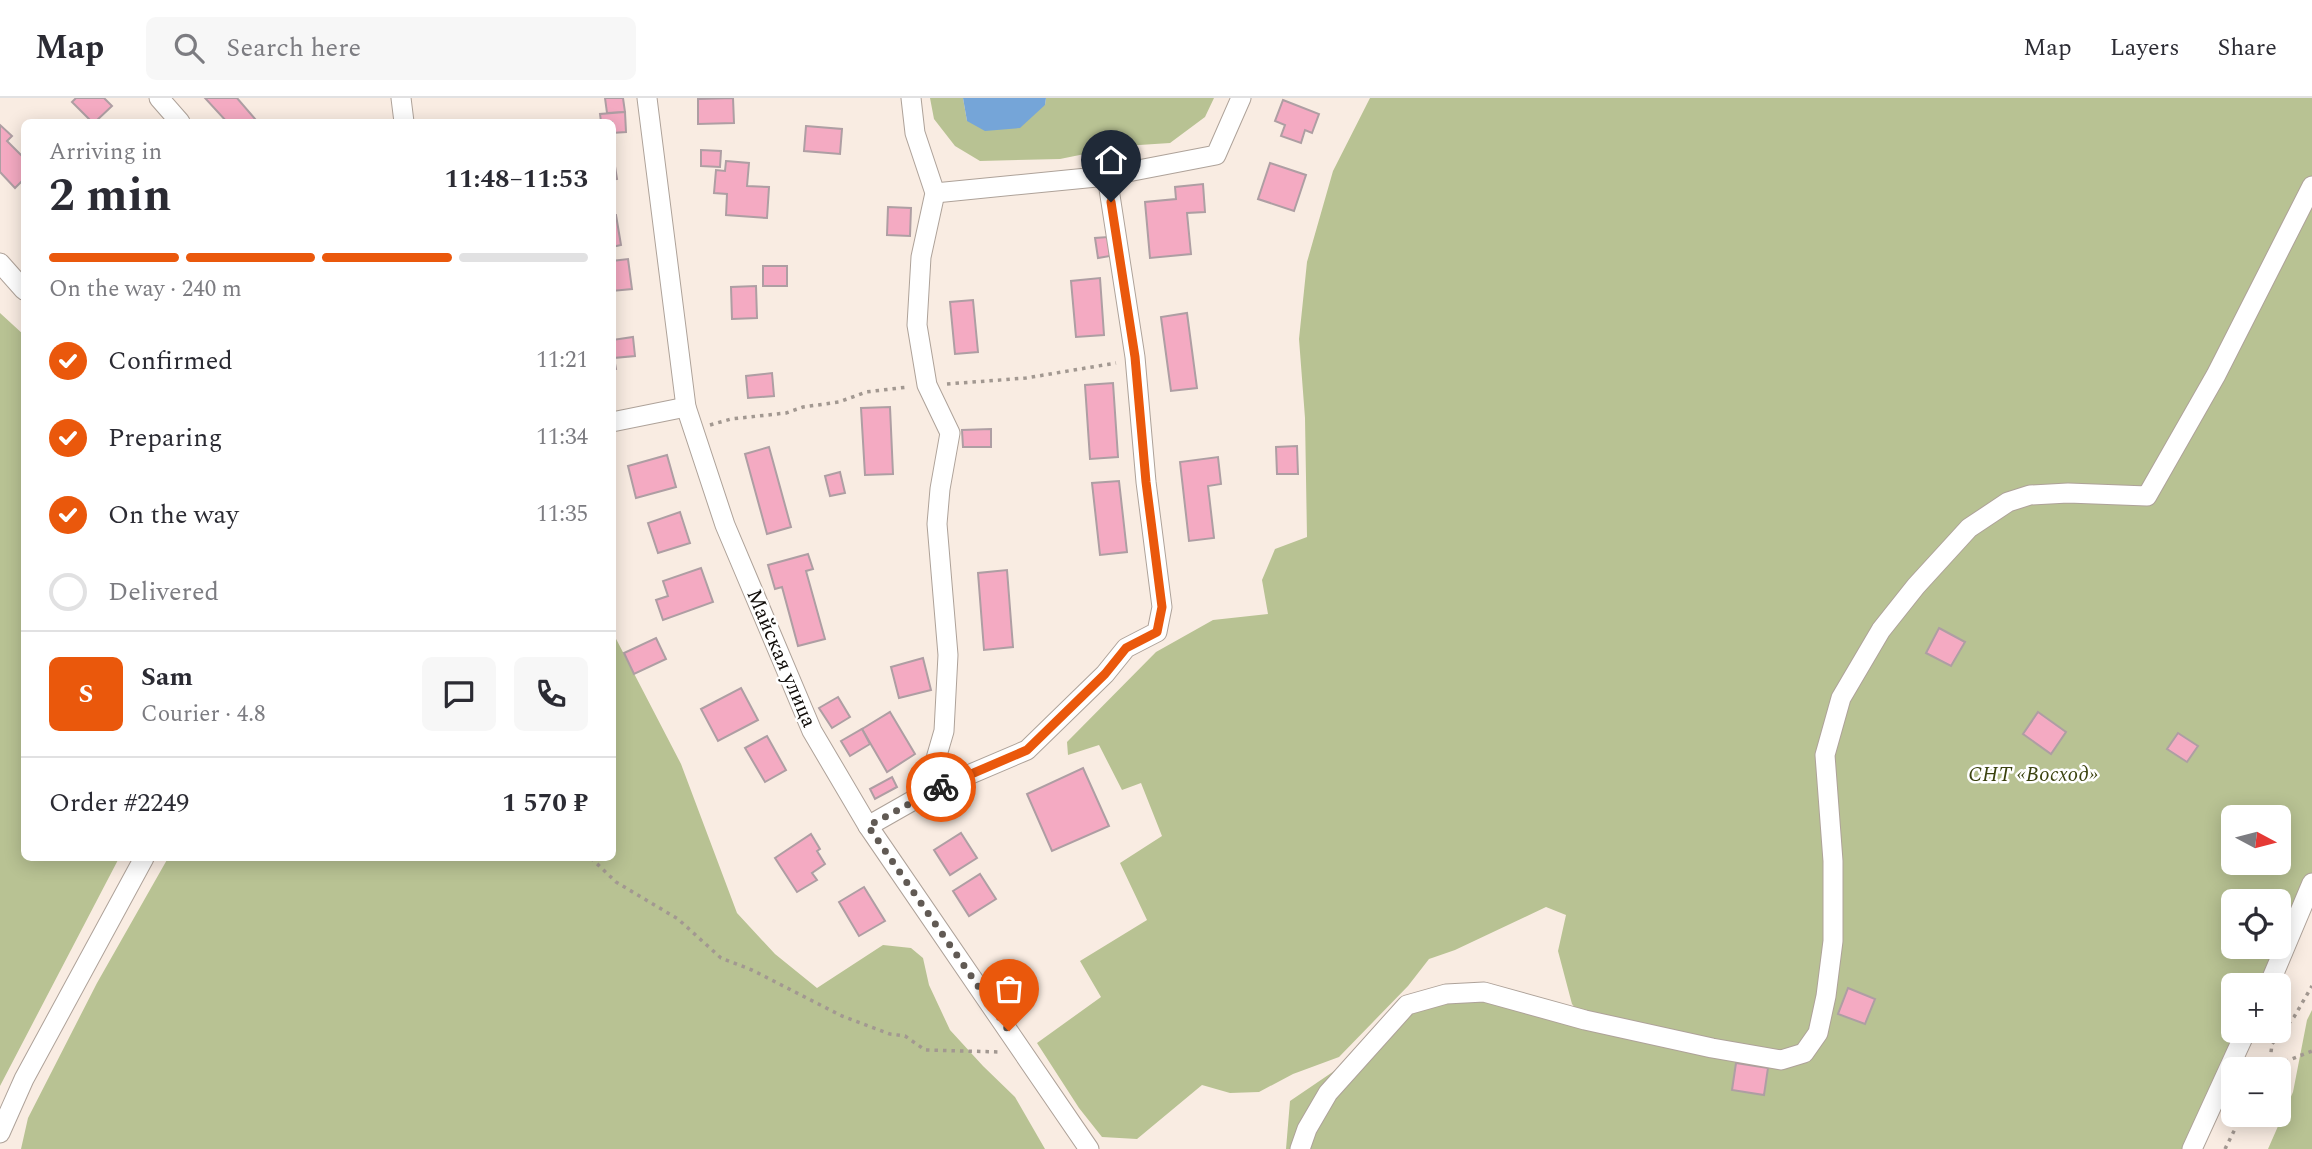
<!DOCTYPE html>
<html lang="en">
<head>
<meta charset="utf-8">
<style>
  :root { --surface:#fff; --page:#f7f7f7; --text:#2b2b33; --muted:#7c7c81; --line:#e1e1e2; --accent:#ea580c }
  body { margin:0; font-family:Spectral,serif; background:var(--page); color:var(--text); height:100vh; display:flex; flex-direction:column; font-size:26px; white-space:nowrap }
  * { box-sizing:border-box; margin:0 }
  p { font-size:23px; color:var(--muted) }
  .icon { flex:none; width:38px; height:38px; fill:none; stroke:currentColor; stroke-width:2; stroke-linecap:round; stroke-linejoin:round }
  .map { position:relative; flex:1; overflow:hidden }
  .panel { position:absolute; left:21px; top:21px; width:595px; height:742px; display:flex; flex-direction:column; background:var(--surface); border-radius:10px; box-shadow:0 4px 18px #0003 }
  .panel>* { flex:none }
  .needle { width:46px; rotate:97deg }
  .fabs { position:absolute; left:2221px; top:707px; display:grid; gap:14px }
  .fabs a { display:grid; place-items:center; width:70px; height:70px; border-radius:10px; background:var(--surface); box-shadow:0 4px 18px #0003; font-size:35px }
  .pin { position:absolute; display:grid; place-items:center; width:60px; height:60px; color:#fff; margin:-72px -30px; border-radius:50% 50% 50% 0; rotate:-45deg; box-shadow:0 0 7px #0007 }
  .pin .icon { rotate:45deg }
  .courier { position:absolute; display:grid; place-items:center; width:70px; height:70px; margin:-35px; border:5px solid #ea580c; border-radius:50%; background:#fff; color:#222; box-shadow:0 2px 9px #0007 }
  .overview em { font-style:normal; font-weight:700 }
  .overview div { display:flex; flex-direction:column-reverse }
  .overview { display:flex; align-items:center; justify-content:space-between; height:119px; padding:0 28px }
  h1 { font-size:46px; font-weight:700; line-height:52px }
  .bar { display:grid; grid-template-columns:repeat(4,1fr); gap:10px 7px; align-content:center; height:84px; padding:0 28px }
  .bar i { height:9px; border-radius:5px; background:var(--line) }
  .bar .on { background:var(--accent) }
  .bar p { grid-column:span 4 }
  .line { display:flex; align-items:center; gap:18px; padding:0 28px; border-top:2px solid var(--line) }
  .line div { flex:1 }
  .round { display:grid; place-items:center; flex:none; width:74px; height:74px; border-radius:10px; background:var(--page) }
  ol { padding:0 28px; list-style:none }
  li { display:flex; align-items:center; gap:21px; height:77px }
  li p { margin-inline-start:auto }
  li .icon { padding:7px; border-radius:50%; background:var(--accent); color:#fff; stroke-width:4 }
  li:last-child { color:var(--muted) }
  li i { width:38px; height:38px; border:4px solid var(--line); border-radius:50% }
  header { display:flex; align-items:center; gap:42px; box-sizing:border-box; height:98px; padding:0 35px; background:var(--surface); border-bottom:2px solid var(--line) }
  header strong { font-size:33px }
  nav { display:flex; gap:38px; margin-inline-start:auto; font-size:24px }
  .search { width:490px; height:63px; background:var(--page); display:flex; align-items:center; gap:18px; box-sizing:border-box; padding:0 24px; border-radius:10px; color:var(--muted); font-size:26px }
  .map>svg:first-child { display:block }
  .green { fill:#b8c293; fill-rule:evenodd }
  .water { fill:#75a5d8 }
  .building { fill:#f4aac2; stroke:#ae9ea3; stroke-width:2 }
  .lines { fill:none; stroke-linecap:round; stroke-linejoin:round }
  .minor-casing { stroke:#aea299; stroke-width:21 }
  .path { stroke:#a29891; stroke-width:3.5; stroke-dasharray:3.5 5; stroke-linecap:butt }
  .minor { stroke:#fff; stroke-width:19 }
  .done { stroke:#615a54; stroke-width:7; stroke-dasharray:0 12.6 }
  .route { stroke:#ea580c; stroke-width:9 }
  .labels { text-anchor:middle; stroke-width:5; stroke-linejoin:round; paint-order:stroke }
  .street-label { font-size:21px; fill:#0f0b08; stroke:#fff }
  .park-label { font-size:21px; font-style:italic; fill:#3b430f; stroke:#fff }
</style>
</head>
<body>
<header>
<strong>Map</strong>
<div class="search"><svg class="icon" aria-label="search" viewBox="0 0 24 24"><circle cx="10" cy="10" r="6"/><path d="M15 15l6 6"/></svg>Search here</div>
<nav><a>Map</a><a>Layers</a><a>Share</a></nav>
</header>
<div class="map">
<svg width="2312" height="1051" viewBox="0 0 2312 1051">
  <rect width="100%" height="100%" fill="#f9ece2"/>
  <g class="green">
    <path d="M 930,0 L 963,0 L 967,23 L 1045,7 L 1046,0 L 1214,0 L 1205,19 L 1170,45 L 1124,48 L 1060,61 L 980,63 L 955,48 L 934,21 Z"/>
    <path d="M 1370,0 L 2312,0 L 2312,785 L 2269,887 L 2233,887 L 2233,933 L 2246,933 L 2192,1051 L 1286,1051 L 1290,1003 L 1368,950 L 1407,907 L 1446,896 L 1584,921 L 1572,906 L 1558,853 L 1566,817 L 1546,809 L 1455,852 L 1429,861 L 1408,888 L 1339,959 L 1293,976 L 1259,994 L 1230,995 L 1202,987 L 1137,1041 L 1102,1039 L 1079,1010 L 1037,945 L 1101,899 L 1080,863 L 1147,822 L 1120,765 L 1162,738 L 1141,685 L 1122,692 L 1099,647 L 1068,657 L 1067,644 L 1156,554 L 1213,522 L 1268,516 L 1262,482 L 1275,451 L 1307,439 L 1305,320 L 1299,241 L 1307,164 L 1333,73 ZM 2233,719 L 2278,719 L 2278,765 L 2233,765 ZM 2233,803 L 2278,803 L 2278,849 L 2233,849 Z"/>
    <path d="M 0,215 L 24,237 L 24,760 L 119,760 L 0,988 Z"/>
    <path d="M 613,535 L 681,666 L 737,815 L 775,856 L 817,890 L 883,847 L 911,850 L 923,860 L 929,887 L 950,932 L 983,968 L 1015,999 L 1045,1051 L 21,1051 L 28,1020 L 97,885 L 168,760 L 612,760 Z"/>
    <path d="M 2312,912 L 2312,1051 L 2268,1051 L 2293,994 L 2307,922 Z"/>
  </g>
  <path class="water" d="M 963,0 L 1046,0 L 1045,7 L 1020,30 L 985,33 L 967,23 Z"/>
  <g class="building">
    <path d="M 76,0 L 104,0 L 112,8 L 95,24 L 92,24 L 72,4 Z"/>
    <path d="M 205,0 L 237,0 L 256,22 L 253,24 L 227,24 Z"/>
    <path d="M 605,0 L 623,0 L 625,14 L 607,15 Z"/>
    <path d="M 733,0 L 734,25 L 698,26 L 698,1 Z"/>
    <path d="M 1283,2 L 1319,16 L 1312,35 L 1305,32 L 1301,45 L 1281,38 L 1285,27 L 1275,23 Z"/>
    <path d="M 625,14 L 626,34 L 612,35 L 612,24 L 601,24 L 600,16 Z"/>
    <path d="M 0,27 L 12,38 L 7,43 L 24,60 L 24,81 L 15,90 L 0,74 Z"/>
    <path d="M 806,28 L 842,31 L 840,56 L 804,53 Z"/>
    <path d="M 612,49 L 617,81 L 612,82 Z"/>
    <path d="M 701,52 L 721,53 L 720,69 L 701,68 Z"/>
    <path d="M 726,63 L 749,65 L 747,88 L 769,89 L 767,120 L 726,117 L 727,96 L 714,95 L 716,72 L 725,73 Z"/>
    <path d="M 1270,65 L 1306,77 L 1294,113 L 1258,101 Z"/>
    <path d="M 1203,86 L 1205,114 L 1187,115 L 1191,156 L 1150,160 L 1145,104 L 1176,101 L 1175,89 Z"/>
    <path d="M 888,109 L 911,110 L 910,138 L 887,137 Z"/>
    <path d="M 612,117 L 616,117 L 621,147 L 612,149 Z"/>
    <path d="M 1108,139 L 1110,158 L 1098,160 L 1095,140 Z"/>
    <path d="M 628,161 L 632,191 L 612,193 L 612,163 Z"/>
    <rect x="763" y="168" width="24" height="20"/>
    <path d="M 1100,180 L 1104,237 L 1076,239 L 1071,183 Z"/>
    <path d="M 756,188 L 757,220 L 732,221 L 731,189 Z"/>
    <path d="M 973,202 L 978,254 L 955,256 L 950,204 Z"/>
    <path d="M 1187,215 L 1197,290 L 1171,293 L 1161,219 Z"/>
    <path d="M 633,239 L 635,258 L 614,260 L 616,271 L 612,272 L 612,242 Z"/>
    <path d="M 772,275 L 774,298 L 748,300 L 746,278 Z"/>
    <path d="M 1113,285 L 1118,359 L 1090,361 L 1085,287 Z"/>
    <path d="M 890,309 L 893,376 L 865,377 L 861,310 Z"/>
    <path d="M 991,331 L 991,349 L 963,349 L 962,332 Z"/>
    <path d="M 1297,348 L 1298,376 L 1277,376 L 1276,349 Z"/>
    <path d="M 769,349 L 791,429 L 767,436 L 745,356 Z"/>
    <path d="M 667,357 L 676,389 L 636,400 L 628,368 Z"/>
    <path d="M 1218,359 L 1221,386 L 1208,388 L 1214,440 L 1189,443 L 1180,364 Z"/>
    <path d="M 840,374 L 845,395 L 830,398 L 825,378 Z"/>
    <path d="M 1119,383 L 1127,454 L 1100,457 L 1092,385 Z"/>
    <path d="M 680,414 L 690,445 L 658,455 L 648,425 Z"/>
    <path d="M 808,456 L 813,471 L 806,473 L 825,541 L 798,548 L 782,489 L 775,491 L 768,467 Z"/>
    <path d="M 701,470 L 713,504 L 663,522 L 656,502 L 668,498 L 663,483 Z"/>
    <path d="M 1007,472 L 1013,549 L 984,552 L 978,475 Z"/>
    <path d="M 1939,530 L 1965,544 L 1951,568 L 1926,555 Z"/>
    <path d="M 656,540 L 666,561 L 634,576 L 624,555 Z"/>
    <path d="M 923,560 L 931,592 L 899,600 L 891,569 Z"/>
    <path d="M 741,590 L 758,622 L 718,643 L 701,611 Z"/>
    <path d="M 838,599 L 850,619 L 832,630 L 819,610 Z"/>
    <path d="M 890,614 L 915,656 L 887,674 L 862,631 Z"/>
    <path d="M 2038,614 L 2066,634 L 2051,656 L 2023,636 Z"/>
    <path d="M 862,631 L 870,646 L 850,658 L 841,643 Z"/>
    <path d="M 2178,635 L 2198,648 L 2187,664 L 2167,651 Z"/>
    <path d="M 767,638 L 786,672 L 765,684 L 745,650 Z"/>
    <path d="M 1083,670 L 1109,728 L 1052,753 L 1027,696 Z"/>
    <path d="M 892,679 L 897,689 L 875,701 L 870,691 Z"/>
    <path d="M 961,735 L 977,760 L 950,777 L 934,752 Z"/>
    <path d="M 811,736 L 820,751 L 817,753 L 825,766 L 812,775 L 817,782 L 797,794 L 775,760 Z"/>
    <path d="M 980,776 L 996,801 L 969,818 L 953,793 Z"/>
    <path d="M 864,789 L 885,823 L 859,838 L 839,804 Z"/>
    <path d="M 1848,890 L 1875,901 L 1865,926 L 1838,916 Z"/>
    <path d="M 1736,965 L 1768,970 L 1764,997 L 1732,992 Z"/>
  </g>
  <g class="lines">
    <defs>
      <g id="minor">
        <path d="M 159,0 L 180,24"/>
        <path d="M 401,0 L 404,24"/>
        <path d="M 647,0 L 686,309 L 725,427 L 812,633 L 868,728 L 1089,1051"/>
        <path d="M 911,0 L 915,35 L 935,95 L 921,159 L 917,227 L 927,287 L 950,335 L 940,391 L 937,426 L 948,557 L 944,633 L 926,695"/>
        <path d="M 935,95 L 1107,78 L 1216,57 L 1241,0"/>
        <path d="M 0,165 L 24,192"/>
        <path d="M 612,324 L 686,309"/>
        <path d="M 868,728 L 926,695 L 1027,652 L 1105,576 L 1126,550 L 1157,534 L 1162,509 L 1146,384 L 1135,259 L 1107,78"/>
        <path d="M 2269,887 L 2312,785"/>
        <path d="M 0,1035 L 24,981 L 144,760"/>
        <path d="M 1300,1051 L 1307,1031 L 1328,995 L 1407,907 L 1446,896 L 1484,894 L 1585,922 L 1712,950 L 1781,962 L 1804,955 L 1818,935 L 1826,898 L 1833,843 L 1833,763 L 1825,657 L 1841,600 L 1881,532 L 1916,488 L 1969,430 L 2008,404 L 2030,397 L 2068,395 L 2147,398 L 2216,277 L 2312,88"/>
        <path d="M 2192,1051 L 2246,933"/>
      </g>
    </defs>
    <use href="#minor" class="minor-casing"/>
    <g class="path">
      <path d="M 947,286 L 1026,280 L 1116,265"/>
      <path d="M 710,327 L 731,321 L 786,315 L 803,309 L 839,304 L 866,294 L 908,289"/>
      <path d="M 591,760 L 616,784 L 678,821 L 721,860 L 752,872 L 842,918 L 890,936 L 905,938 L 925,952 L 1001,954"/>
      <path d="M 2269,970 L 2312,953"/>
      <path d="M 2269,971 L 2272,946 L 2294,919 L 2312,888"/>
      <path d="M 2225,1051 L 2242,1017"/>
    </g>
    <use href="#minor" class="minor"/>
  </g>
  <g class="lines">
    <path class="done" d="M 941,689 L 868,728 L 1009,933"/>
    <path class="route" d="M 941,689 L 1027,652 L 1105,576 L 1126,550 L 1157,534 L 1162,509 L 1146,384 L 1135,259 L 1111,104"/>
  </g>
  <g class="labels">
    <g class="street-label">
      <text transform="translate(782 560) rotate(67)" y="7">Майская улица</text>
    </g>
    <g class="park-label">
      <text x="2033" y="683">СНТ «Восход»</text>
    </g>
  </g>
</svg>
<div class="fabs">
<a><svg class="needle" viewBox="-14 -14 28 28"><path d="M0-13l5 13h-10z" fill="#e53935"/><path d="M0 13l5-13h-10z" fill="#7c7c81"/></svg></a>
<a><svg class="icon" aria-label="locate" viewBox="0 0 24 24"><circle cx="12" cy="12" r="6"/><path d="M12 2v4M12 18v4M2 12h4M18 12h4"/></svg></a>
<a>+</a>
<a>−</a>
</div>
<div class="pin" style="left:1009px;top:933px;background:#ea580c"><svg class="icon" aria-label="bag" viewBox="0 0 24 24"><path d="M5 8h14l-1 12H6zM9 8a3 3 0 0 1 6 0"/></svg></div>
<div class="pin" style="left:1111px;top:104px;background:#1f2937"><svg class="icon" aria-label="home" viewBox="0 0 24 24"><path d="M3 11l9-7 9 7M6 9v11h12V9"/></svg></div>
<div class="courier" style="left:941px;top:689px"><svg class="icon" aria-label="bike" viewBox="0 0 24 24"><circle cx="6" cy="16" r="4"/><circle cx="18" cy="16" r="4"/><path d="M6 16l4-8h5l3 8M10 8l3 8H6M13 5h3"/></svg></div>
<section class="panel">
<div class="overview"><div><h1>2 min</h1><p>Arriving in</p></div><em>11:48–11:53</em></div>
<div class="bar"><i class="on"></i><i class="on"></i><i class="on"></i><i></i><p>On the way · 240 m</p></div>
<ol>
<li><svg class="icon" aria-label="check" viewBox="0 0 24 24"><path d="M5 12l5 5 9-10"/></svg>Confirmed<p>11:21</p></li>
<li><svg class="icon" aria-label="check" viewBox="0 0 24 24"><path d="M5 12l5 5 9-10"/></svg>Preparing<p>11:34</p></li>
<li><svg class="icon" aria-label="check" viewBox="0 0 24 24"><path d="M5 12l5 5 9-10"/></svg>On the way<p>11:35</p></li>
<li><i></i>Delivered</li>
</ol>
<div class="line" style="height:126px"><b class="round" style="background:var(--accent);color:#fff">S</b><div><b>Sam</b><p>Courier · 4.8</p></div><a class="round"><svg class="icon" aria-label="chat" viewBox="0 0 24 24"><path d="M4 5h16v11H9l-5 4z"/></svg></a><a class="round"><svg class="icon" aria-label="phone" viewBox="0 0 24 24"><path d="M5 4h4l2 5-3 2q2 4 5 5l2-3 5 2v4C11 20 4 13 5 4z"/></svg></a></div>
<div class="line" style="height:91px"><div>Order #2249</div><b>1 570 ₽</b></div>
</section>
</div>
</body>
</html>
